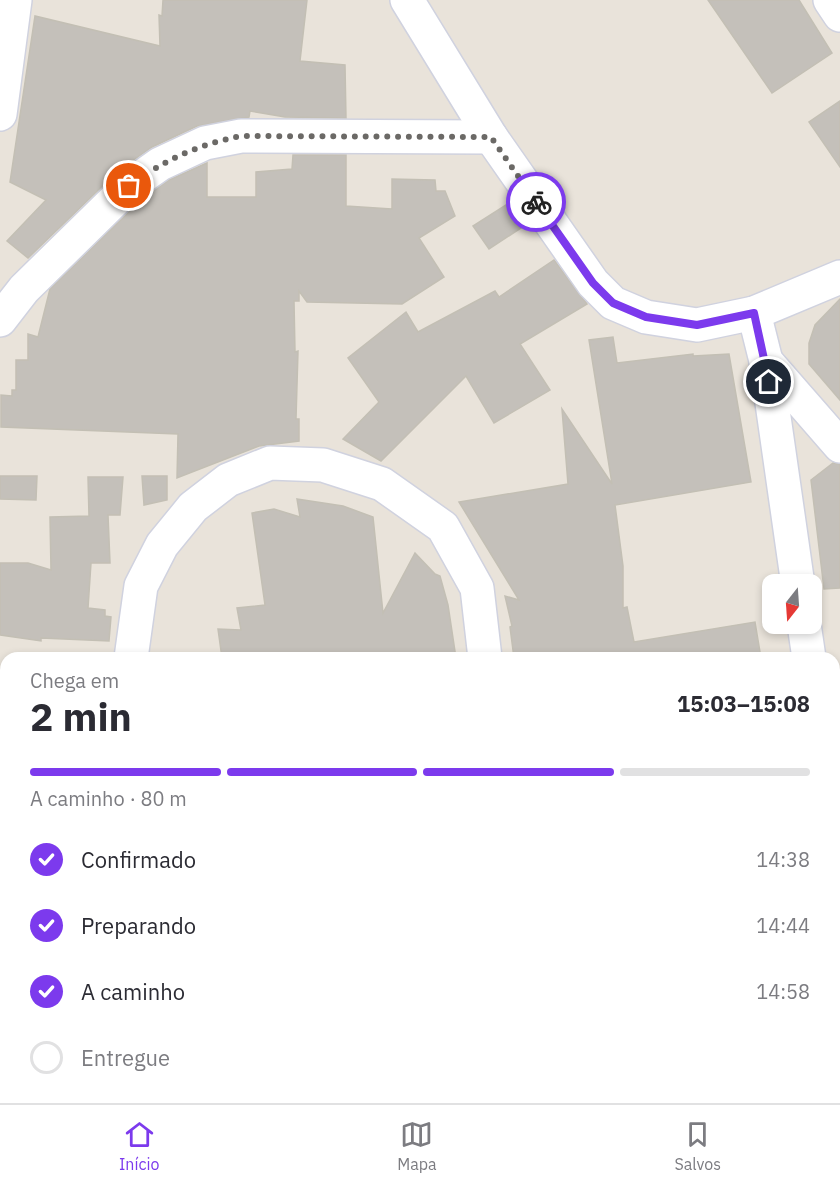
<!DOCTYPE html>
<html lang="pt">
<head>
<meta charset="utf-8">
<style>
  :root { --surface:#fff; --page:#f7f7f7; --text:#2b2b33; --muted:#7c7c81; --line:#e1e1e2; --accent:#7c3aed }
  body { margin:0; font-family:"IBM Plex Sans",sans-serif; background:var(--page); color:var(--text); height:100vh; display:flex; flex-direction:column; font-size:22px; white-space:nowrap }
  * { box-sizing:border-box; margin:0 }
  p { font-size:20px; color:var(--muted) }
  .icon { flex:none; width:33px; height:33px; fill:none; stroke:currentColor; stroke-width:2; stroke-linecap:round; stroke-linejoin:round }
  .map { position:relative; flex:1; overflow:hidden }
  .drawer { position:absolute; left:0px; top:652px; width:840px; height:452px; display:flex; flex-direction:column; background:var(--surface); border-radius:18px 18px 0 0; box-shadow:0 3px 9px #0003 }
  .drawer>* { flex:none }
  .needle { width:39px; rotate:197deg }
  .tools { position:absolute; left:762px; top:574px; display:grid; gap:12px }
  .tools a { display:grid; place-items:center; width:60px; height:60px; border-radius:12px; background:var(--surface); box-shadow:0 3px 9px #0003; font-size:30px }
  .pin { position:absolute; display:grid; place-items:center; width:51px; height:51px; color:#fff; margin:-26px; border:3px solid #fff; border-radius:50%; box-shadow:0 2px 6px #0007 }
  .courier { position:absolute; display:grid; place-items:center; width:60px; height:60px; margin:-30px; border:4px solid #7c3aed; border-radius:50%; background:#fff; color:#222; box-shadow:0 2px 8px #0007 }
  .headline em { font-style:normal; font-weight:800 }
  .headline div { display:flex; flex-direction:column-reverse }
  .headline { display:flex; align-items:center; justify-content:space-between; height:102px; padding:0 30px }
  h1 { font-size:39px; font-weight:800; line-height:45px }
  .bar { display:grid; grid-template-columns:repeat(4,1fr); gap:9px 6px; align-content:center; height:72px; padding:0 30px }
  .bar i { height:8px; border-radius:4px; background:var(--line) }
  .bar .active { background:var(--accent) }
  .bar p { grid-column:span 4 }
  ol { padding:0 30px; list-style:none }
  li { display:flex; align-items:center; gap:18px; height:66px }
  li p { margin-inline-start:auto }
  li .icon { padding:6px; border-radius:50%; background:var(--accent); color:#fff; stroke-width:4 }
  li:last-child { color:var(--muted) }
  li i { width:33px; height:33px; border:3px solid var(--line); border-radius:50% }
  .menu { display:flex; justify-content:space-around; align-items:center; height:84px; border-top:2px solid var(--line); background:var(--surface); font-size:16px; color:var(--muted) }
  .menu a { display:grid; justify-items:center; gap:3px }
  .menu .active { color:var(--accent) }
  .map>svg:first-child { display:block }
  .building { fill:#c4c0ba; stroke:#c3bfb4; stroke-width:1.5 }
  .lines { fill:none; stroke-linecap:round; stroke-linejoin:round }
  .minor-casing { stroke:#d0d2df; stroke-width:36 }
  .minor { stroke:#fff; stroke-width:33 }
  .done { stroke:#6b6966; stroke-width:6; stroke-dasharray:0 10.8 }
  .route { stroke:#7c3aed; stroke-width:8 }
</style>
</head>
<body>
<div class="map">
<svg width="840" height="1103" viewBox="0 0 840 1103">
  <rect width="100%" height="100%" fill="#e9e3da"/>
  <g class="building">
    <path d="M 163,0 L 307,0 L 300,61 L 345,65 L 346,118 L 285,117 L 250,111 L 249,117 L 197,126 L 152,147 L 118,171 L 28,258 L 7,241 L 46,200 L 10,182 L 35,16 L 160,46 L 159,15 L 162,16 Z"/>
    <path d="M 708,0 L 799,0 L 832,53 L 772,93 Z"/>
    <path d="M 840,101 L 840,167 L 809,122 Z"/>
    <path d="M 293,155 L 346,155 L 346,206 L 392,209 L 392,179 L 435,180 L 436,191 L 445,191 L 455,216 L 419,238 L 444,277 L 402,304 L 307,302 L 299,291 L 299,301 L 294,301 L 295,352 L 298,351 L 296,419 L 299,419 L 299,441 L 259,446 L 177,478 L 178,434 L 1,427 L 1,395 L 12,396 L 12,390 L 16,390 L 16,360 L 28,360 L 28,334 L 38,337 L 50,289 L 141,200 L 169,180 L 207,163 L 207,197 L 256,197 L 256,172 L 292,169 Z"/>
    <path d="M 512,201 L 527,224 L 489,249 L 473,226 Z"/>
    <path d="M 554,260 L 587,304 L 520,344 L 550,390 L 494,423 L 466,376 L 381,461 L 343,439 L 379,402 L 348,358 L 406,312 L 418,332 L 495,291 L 499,297 Z"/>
    <path d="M 840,299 L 840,400 L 809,364 L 809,343 L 815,325 Z"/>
    <path d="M 613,337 L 617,363 L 693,354 L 693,356 L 729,354 L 751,482 L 615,505 L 623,566 L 623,608 L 627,607 L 634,642 L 755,622 L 761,658 L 514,658 L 510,627 L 512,626 L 505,596 L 519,600 L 459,502 L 568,484 L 562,409 L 612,484 L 589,340 Z"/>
    <path d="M 833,463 L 840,464 L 840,588 L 824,589 L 811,480 Z"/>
    <path d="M 0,476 L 37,476 L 36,500 L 0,499 Z"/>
    <path d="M 142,476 L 167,476 L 167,500 L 144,505 Z"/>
    <path d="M 88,477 L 123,477 L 120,515 L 108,515 L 110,563 L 91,563 L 88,608 L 105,610 L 105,616 L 111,617 L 109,641 L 41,638 L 41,641 L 0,635 L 0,563 L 28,563 L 51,570 L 50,517 L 89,516 Z"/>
    <path d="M 297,499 L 343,506 L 373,517 L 383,613 L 415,553 L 435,574 L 440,576 L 448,605 L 456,658 L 222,658 L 218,629 L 241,630 L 237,608 L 265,605 L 252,513 L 274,509 L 300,517 Z"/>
  </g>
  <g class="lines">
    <defs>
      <g id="minor">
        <path d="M 407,0 L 491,137 L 593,283 L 613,303 L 646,317 L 697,325 L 754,313 L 840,277"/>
        <path d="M 830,0 L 840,15"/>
        <path d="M 0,114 L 15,0"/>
        <path d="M 754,313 L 766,361 L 798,585"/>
        <path d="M 0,320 L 24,289 L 129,186 L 160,164 L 205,143 L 241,136 L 491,137"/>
        <path d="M 766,361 L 840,446"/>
        <path d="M 804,624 L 809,658"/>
        <path d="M 131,658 L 141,586 L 162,545 L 193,507 L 228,480 L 270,463 L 323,465 L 382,484 L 443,527 L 477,588 L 485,658"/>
        <path d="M 0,756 L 6,759"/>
        <path d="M 834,837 L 840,879"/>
        <path d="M 0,1069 L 6,1077"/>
        <path d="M 21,1098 L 25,1103"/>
        <path d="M 401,1098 L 403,1103"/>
        <path d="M 545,1098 L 547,1103"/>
        <path d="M 488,1103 L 489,1098"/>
      </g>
    </defs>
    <use href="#minor" class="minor-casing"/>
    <use href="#minor" class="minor"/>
  </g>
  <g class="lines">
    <path class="done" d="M 129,186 C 166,159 197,145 241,136 L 491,137 L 536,202"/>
    <path class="route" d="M 536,202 L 593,283 L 613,303 L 646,317 L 697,325 L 754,313 L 769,382"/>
  </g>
</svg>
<div class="tools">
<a><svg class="needle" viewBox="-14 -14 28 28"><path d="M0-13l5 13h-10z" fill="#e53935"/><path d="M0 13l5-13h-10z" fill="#7c7c81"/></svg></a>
</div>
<div class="pin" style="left:129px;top:186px;background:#ea580c"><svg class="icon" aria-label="bag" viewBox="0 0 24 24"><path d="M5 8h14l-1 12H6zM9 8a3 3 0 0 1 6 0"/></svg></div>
<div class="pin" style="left:769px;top:382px;background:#1f2937"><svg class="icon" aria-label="home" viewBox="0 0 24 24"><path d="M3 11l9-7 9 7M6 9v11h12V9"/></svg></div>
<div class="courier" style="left:536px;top:202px"><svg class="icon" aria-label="bike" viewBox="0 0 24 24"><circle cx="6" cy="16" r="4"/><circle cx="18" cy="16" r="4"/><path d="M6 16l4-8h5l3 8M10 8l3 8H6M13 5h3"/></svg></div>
<section class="drawer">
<div class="headline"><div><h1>2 min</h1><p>Chega em</p></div><em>15:03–15:08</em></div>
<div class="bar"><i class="active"></i><i class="active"></i><i class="active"></i><i></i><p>A caminho · 80 m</p></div>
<ol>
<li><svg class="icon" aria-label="check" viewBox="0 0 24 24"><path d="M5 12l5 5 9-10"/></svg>Confirmado<p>14:38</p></li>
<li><svg class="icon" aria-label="check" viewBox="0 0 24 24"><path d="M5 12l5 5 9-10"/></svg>Preparando<p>14:44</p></li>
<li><svg class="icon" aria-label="check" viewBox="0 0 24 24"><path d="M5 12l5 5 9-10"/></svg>A caminho<p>14:58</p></li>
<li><i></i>Entregue</li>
</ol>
</section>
</div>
<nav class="menu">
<a class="active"><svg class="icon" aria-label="home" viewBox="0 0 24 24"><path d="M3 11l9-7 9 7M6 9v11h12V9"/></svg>Início</a>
<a><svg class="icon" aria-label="map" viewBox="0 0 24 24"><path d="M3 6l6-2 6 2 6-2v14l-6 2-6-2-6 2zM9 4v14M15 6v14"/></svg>Mapa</a>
<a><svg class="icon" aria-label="saved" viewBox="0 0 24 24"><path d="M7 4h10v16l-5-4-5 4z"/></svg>Salvos</a>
</nav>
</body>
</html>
